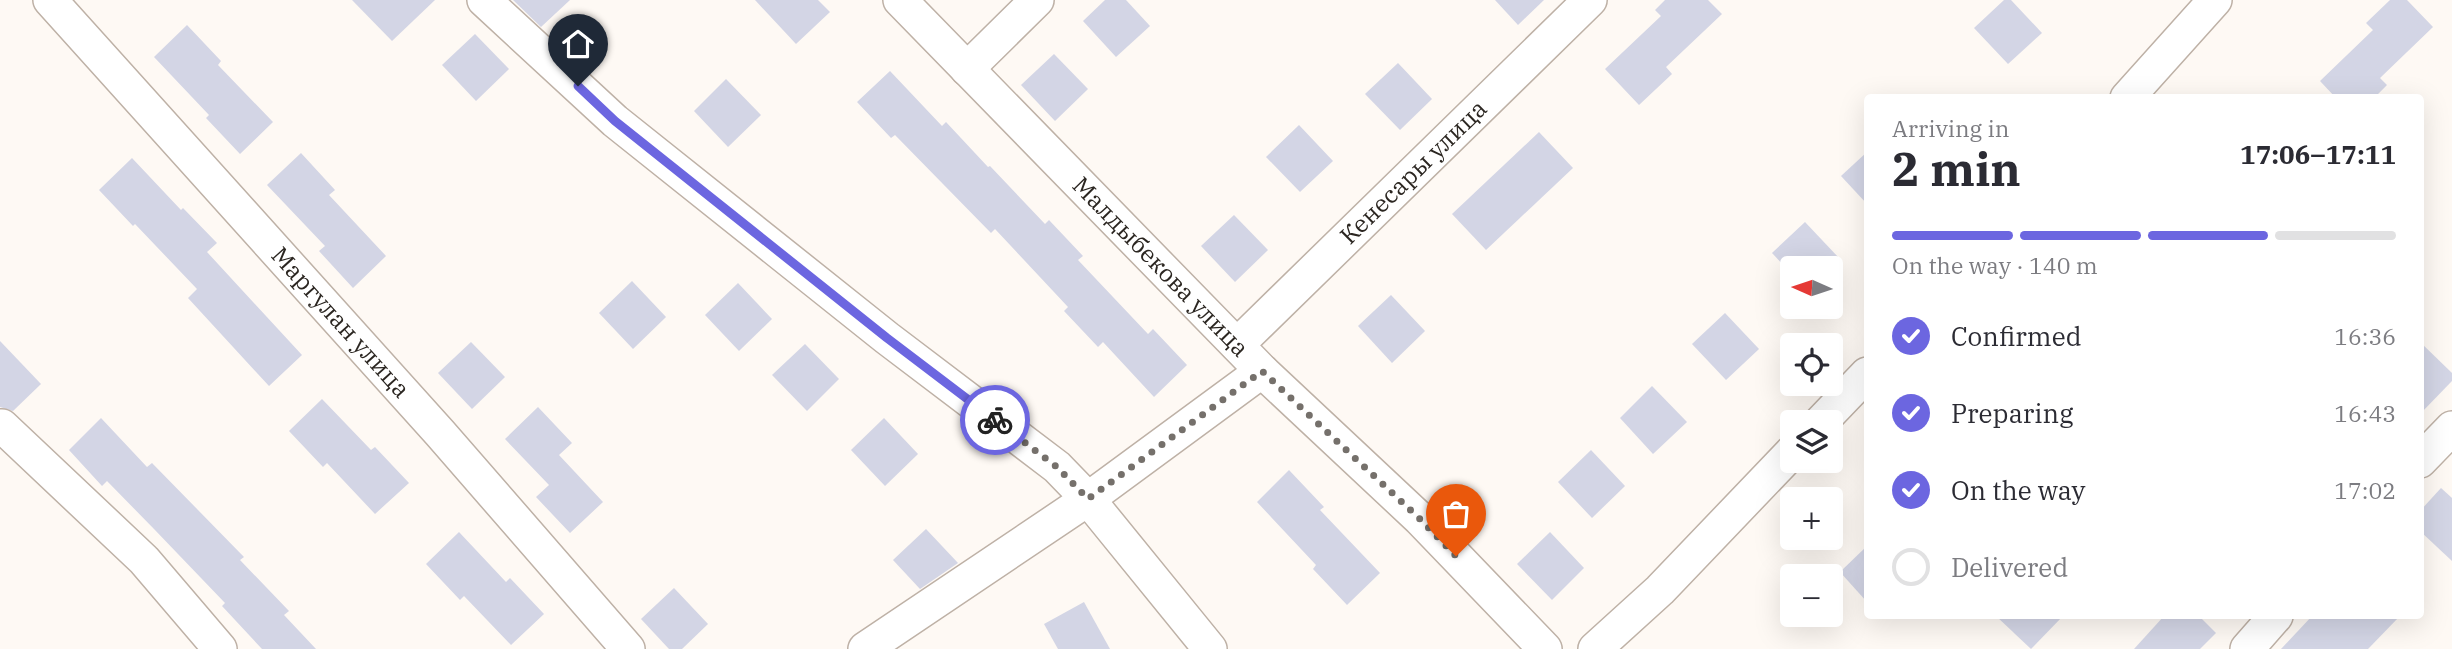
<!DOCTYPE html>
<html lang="en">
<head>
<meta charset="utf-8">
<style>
  :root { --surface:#fff; --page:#f7f7f7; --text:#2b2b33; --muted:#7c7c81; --line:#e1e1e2; --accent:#6c66e0 }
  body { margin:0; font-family:"IBM Plex Serif",serif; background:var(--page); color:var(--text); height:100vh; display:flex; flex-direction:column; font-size:26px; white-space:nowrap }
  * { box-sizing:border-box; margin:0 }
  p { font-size:23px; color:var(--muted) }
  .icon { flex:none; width:38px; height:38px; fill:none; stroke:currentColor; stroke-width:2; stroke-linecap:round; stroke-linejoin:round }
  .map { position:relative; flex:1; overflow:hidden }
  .details { position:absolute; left:1864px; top:94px; width:560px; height:525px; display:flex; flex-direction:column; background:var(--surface); border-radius:7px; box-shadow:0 7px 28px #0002 }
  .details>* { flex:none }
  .needle { width:46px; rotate:273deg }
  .fabs { position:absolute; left:1780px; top:256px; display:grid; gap:14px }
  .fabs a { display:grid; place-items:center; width:63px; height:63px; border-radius:7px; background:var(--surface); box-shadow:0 7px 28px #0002; font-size:35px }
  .pin { position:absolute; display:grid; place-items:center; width:60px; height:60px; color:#fff; margin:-72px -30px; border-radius:50% 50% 50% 0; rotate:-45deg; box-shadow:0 0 7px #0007 }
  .pin .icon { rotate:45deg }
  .courier { position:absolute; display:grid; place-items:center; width:70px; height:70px; margin:-35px; border:5px solid #6c66e0; border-radius:50%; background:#fff; color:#222; box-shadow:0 2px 9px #0007 }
  .head em { font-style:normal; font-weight:700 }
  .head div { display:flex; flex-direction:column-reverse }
  .head { display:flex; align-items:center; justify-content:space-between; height:119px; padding:0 28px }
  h1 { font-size:46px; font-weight:700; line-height:52px }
  .bar { display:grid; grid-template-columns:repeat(4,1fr); gap:10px 7px; align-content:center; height:84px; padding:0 28px }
  .bar i { height:9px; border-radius:5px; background:var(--line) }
  .bar .selected { background:var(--accent) }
  .bar p { grid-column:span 4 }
  ol { padding:0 28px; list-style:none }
  li { display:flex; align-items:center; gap:21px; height:77px }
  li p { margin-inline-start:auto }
  li .icon { padding:7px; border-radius:50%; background:var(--accent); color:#fff; stroke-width:4 }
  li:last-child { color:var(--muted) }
  li i { width:38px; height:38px; border:4px solid var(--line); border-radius:50% }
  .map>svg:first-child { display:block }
  .building { fill:#d3d5e5 }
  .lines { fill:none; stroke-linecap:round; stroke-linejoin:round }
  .minor-casing { stroke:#beb1a6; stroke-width:36 }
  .minor { stroke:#fff; stroke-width:33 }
  .done { stroke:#75706b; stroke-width:7; stroke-dasharray:0 12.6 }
  .route { stroke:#6c66e0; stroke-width:9 }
  .labels { text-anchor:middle; stroke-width:7; stroke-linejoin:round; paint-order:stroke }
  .street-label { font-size:24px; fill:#2b2621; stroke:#fff }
</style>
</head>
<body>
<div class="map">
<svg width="2452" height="649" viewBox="0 0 2452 649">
  <rect width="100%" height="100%" fill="#fef9f4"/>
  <g class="building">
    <path d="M 352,0 L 435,0 L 392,41 Z"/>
    <path d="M 513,0 L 570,0 L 541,27 Z"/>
    <path d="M 755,0 L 818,0 L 830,12 L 796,44 Z"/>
    <path d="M 1105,0 L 1126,0 L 1150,26 L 1116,57 L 1083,21 Z"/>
    <path d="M 1495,0 L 1544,0 L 1518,25 Z"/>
    <path d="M 1665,0 L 1708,0 L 1722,14 L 1666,67 L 1672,74 L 1639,105 L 1605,69 L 1661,16 L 1655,10 Z"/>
    <path d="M 2004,0 L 2011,0 L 2042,33 L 2008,64 L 1974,28 Z"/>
    <path d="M 2390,0 L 2407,0 L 2433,27 L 2380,78 L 2387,85 L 2374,98 L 2336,98 L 2320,81 L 2373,30 L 2366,23 Z"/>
    <path d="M 187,25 L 221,61 L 218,65 L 273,122 L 240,154 L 206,118 L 209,115 L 154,57 Z"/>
    <path d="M 475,34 L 509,69 L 476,101 L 442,65 Z"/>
    <path d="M 1054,54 L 1088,89 L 1055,121 L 1021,85 Z"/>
    <path d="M 1398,63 L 1432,99 L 1400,130 L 1365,94 Z"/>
    <path d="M 890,71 L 942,126 L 946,122 L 988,167 L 990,166 L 1045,224 L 1049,220 L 1083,256 L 1078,260 L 1148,334 L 1153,329 L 1187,365 L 1154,397 L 1103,342 L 1098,347 L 1064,311 L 1068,307 L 995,229 L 991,233 L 895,135 L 891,138 L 857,102 Z"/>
    <path d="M 726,79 L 761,115 L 728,147 L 694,111 Z"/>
    <path d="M 1299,125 L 1333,161 L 1300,192 L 1266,157 Z"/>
    <path d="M 1539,132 L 1573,168 L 1486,250 L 1452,214 Z"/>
    <path d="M 1867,152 L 1867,204 L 1841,176 Z"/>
    <path d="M 301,153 L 335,190 L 329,195 L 386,256 L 353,288 L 319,251 L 325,246 L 267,185 Z"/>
    <path d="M 132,158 L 181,210 L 183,208 L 217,243 L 207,252 L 302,355 L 269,386 L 188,298 L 197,289 L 135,224 L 133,226 L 99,190 Z"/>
    <path d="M 1234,215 L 1268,250 L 1235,282 L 1201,246 Z"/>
    <path d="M 1805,222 L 1839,258 L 1829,268 L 1786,268 L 1772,253 Z"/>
    <path d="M 632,281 L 666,317 L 633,349 L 599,313 Z"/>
    <path d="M 738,283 L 772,319 L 739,351 L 705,315 Z"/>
    <path d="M 1391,295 L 1425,331 L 1392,363 L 1358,326 Z"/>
    <path d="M 1725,313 L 1759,349 L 1726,380 L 1692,344 Z"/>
    <path d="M 0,341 L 41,384 L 13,411 L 0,407 Z"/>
    <path d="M 471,342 L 505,377 L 472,409 L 438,373 Z"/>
    <path d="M 2420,342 L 2452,373 L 2452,381 L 2420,414 Z"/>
    <path d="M 805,344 L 839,379 L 807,411 L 772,375 Z"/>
    <path d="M 1652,386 L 1687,422 L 1653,454 L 1620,418 Z"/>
    <path d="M 322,399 L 371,450 L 375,447 L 409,483 L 375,514 L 327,463 L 323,467 L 289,431 Z"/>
    <path d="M 538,407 L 572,443 L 559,455 L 603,502 L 570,533 L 536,497 L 549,485 L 505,439 Z"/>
    <path d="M 101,418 L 147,467 L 152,463 L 244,557 L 240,560 L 289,611 L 284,615 L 316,649 L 262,649 L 222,606 L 225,603 L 154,529 L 107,481 L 102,486 L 69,450 Z"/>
    <path d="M 884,418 L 918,454 L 885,486 L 851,450 Z"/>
    <path d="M 1591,450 L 1625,486 L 1592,518 L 1558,482 Z"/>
    <path d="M 1289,470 L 1324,507 L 1320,510 L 1380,573 L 1347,605 L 1313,569 L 1316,565 L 1257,502 Z"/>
    <path d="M 2441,488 L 2452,498 L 2452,561 L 2420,531 L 2420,511 Z"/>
    <path d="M 926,529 L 958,563 L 920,589 L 893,560 Z"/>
    <path d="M 459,532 L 506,582 L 510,578 L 544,614 L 511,645 L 464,596 L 460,600 L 426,564 Z"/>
    <path d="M 1550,532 L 1584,568 L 1552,600 L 1517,564 Z"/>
    <path d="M 1867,546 L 1867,602 L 1840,572 Z"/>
    <path d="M 674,588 L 708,624 L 682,649 L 669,649 L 641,619 Z"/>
    <path d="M 1084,602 L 1110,649 L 1058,649 L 1044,624 Z"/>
    <path d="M 1996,616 L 2063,616 L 2031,649 Z"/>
    <path d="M 2164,616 L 2199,616 L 2216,633 L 2200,649 L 2134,649 Z"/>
    <path d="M 2312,616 L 2400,616 L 2368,649 L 2281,649 Z"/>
  </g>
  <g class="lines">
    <defs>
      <g id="minor">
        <path id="s1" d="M 50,0 L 440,433 L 628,649"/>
        <path d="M 484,0 L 615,121 L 887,338 L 1057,467 L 1088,499 L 1210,649"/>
        <path id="s2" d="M 900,0 L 1262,371 L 1420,519 L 1545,649"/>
        <path d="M 967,69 L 1037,0"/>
        <path d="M 2127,98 L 2215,0"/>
        <path id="s3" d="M 1237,345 L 1590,0"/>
        <path d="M 1821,422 L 1867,374"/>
        <path d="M 2,426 L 144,560 L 220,649"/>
        <path d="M 2420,461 L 2452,428"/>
        <path d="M 865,649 L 1088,499 L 1262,371"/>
        <path d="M 1595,649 L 1660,590 L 1792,452"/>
        <path d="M 2247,649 L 2276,616"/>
      </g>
    </defs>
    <use href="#minor" class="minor-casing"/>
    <use href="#minor" class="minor"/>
  </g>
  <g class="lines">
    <path class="done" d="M 995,420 L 1057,467 L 1088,499 L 1262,371 L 1420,519 L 1456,556"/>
    <path class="route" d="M 578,86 L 615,121 L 887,338 L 995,420"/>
  </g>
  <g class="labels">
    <g class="street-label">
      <text dy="8" stroke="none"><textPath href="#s3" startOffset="247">Кенесары улица</textPath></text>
      <text dy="8" stroke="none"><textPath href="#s2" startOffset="373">Малдыбекова улица</textPath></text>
      <text dy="8" stroke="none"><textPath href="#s1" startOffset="434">Маргулан улица</textPath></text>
    </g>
  </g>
</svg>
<div class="fabs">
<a><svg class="needle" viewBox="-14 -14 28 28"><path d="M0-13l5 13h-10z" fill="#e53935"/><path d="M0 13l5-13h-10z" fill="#7c7c81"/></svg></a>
<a><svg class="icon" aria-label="locate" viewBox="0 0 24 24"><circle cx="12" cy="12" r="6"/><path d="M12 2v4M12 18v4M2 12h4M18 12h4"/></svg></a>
<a><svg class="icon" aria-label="layers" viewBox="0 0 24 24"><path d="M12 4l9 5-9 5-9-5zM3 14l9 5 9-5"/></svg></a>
<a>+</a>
<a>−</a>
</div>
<div class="pin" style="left:1456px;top:556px;background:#ea580c"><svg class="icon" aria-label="bag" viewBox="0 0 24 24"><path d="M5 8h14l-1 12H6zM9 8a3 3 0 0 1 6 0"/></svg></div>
<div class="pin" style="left:578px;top:86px;background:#1f2937"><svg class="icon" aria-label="home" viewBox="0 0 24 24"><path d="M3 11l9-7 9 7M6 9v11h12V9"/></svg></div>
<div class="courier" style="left:995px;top:420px"><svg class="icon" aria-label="bike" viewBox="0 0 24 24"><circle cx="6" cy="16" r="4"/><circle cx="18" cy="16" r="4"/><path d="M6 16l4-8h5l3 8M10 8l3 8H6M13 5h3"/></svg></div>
<section class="details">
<div class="head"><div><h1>2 min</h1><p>Arriving in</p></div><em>17:06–17:11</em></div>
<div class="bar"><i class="selected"></i><i class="selected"></i><i class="selected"></i><i></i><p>On the way · 140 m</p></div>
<ol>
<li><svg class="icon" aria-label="check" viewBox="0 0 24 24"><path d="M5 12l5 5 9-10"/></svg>Confirmed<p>16:36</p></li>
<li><svg class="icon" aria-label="check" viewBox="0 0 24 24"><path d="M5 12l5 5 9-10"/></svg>Preparing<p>16:43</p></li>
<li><svg class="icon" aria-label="check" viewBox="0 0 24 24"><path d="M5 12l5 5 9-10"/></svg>On the way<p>17:02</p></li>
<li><i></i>Delivered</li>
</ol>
</section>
</div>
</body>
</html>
